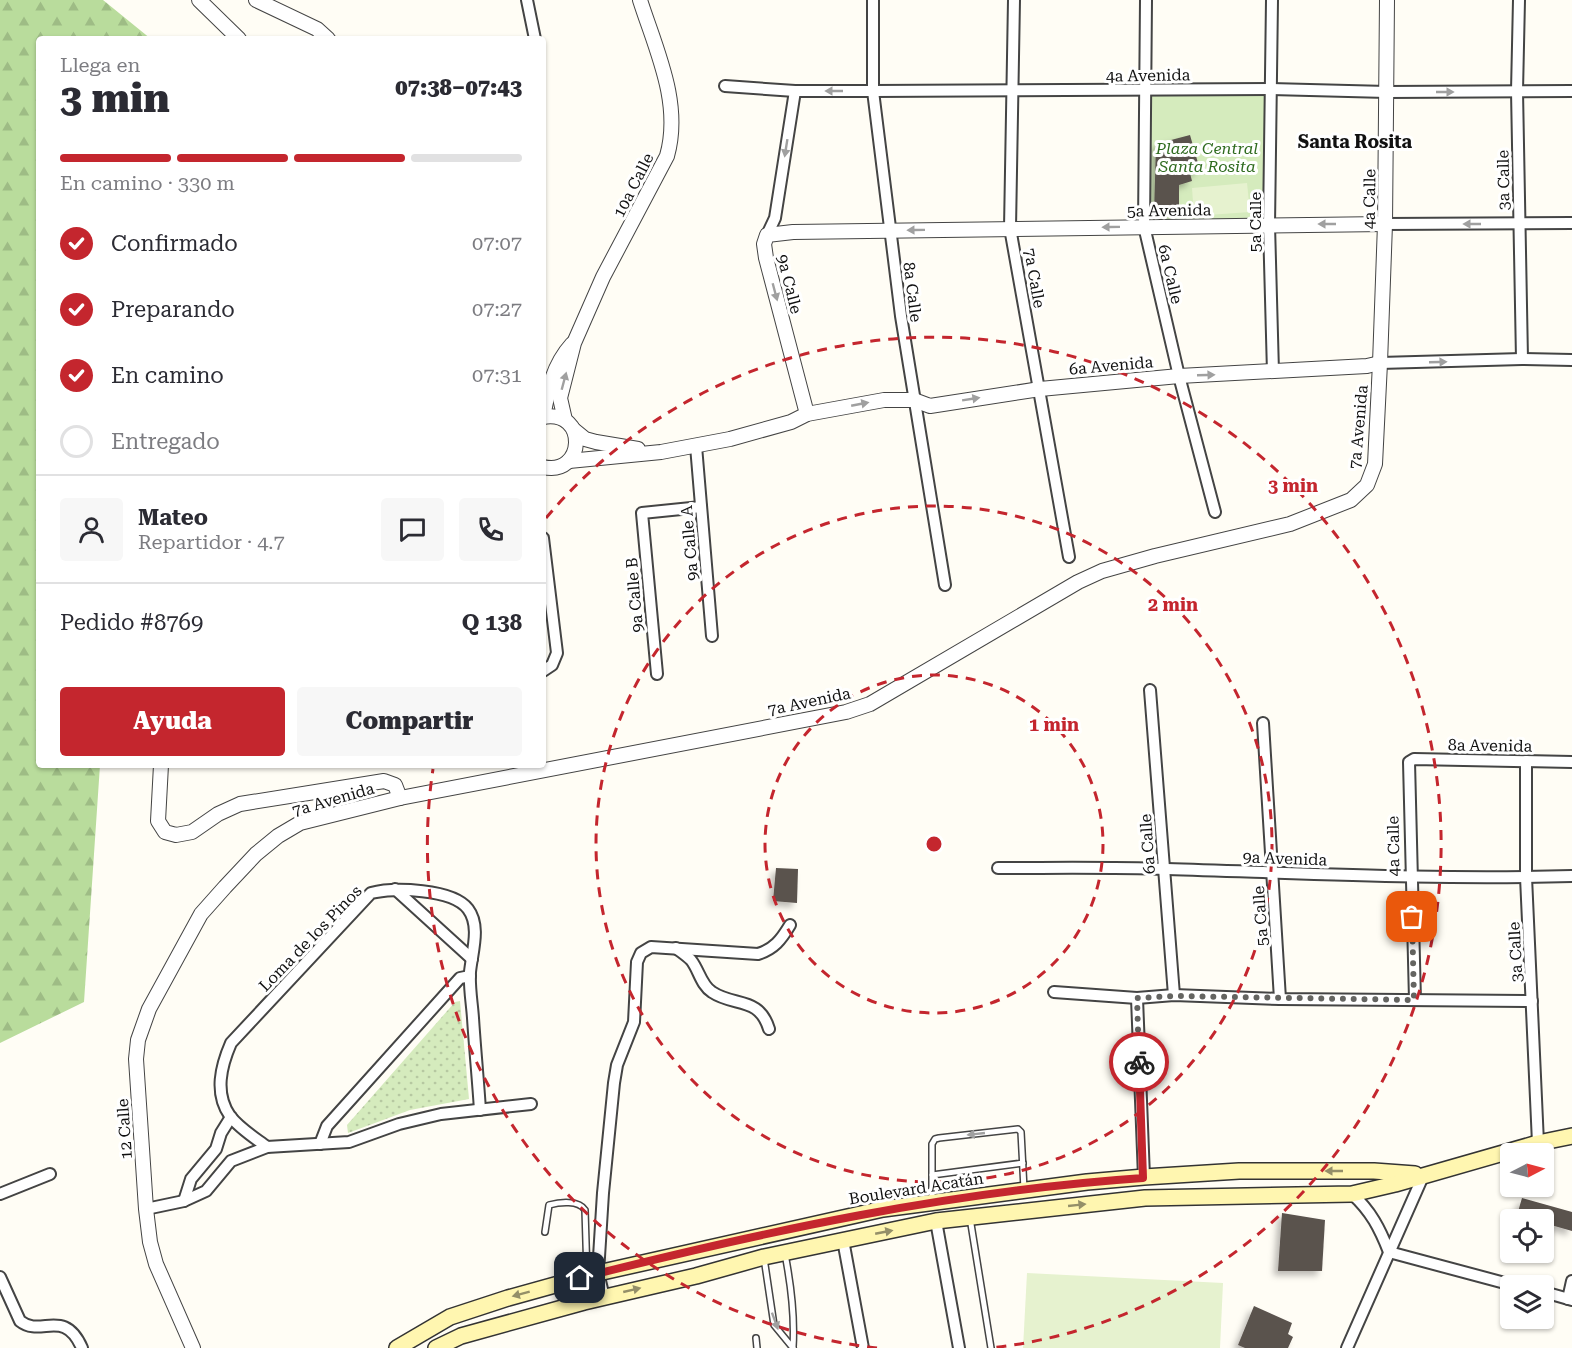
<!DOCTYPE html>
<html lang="es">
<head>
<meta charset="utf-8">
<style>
  :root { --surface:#fff; --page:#f7f7f7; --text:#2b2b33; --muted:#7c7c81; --line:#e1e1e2; --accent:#c4262e }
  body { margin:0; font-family:"Roboto Serif",serif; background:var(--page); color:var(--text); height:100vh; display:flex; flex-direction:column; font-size:22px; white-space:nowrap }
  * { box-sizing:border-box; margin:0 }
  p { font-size:20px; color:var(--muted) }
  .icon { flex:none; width:33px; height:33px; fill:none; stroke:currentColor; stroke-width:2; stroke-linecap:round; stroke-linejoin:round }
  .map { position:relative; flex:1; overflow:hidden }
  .details { position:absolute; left:36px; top:36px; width:510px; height:732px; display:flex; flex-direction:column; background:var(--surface); border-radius:6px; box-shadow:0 2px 4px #0004 }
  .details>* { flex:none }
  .needle { width:39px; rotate:84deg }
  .buttons { position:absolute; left:1500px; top:1143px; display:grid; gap:12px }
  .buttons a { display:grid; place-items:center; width:54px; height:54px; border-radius:6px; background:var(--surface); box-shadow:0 2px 4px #0004; font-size:30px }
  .pin { position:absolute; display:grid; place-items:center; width:51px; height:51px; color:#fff; margin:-26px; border-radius:12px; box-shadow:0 3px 9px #0006 }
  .courier { position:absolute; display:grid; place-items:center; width:60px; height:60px; margin:-30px; border:4px solid #c4262e; border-radius:50%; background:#fff; color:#222; box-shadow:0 2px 8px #0007 }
  .headline em { font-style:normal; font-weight:800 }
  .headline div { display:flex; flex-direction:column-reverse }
  .headline { display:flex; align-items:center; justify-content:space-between; height:102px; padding:0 24px }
  h1 { font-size:39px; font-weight:800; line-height:45px }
  .bar { display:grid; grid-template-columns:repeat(4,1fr); gap:9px 6px; align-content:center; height:72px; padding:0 24px }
  .bar i { height:8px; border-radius:4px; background:var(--line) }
  .bar .selected { background:var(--accent) }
  .bar p { grid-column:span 4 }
  .line { display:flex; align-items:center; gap:15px; padding:0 24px; border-top:2px solid var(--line) }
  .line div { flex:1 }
  .round { display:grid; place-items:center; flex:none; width:63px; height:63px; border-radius:6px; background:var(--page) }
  ol { padding:0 24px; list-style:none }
  li { display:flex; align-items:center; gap:18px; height:66px }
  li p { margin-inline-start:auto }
  li .icon { padding:6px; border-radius:50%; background:var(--accent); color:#fff; stroke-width:4 }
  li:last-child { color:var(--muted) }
  li i { width:33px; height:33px; border:3px solid var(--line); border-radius:50% }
  .action { display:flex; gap:12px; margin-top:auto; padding:12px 24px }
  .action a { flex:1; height:69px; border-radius:6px; background:var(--accent); color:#fff; font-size:24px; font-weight:800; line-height:69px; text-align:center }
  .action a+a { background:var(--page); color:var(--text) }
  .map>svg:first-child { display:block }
  .grass { fill:#d5ebbd }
  .forest { fill:url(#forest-firs) }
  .garden { fill:url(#garden-dots) }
  .pitch { fill:#e6f2cf }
  .building { fill:#5a524d; filter:url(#shadow) }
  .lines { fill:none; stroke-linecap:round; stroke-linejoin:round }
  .service-casing { stroke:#444; stroke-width:8 }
  .minor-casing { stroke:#444; stroke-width:14 }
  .tertiary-casing { stroke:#444; stroke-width:16 }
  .secondary-casing { stroke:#333; stroke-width:18 }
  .service { stroke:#fff; stroke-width:5 }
  .minor { stroke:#fff; stroke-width:10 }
  .tertiary { stroke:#fff; stroke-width:14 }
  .secondary { stroke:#fff6b0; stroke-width:15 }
  .oneway { fill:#a0a0a0 }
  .oneway2 { fill:#948f68 }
  .done { stroke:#646461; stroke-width:6; stroke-dasharray:0 10.8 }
  .route { stroke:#c4262e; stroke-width:8 }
  .ring { fill:none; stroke:#c4262e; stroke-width:3; stroke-dasharray:10 8 }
  .labels { text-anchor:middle; stroke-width:6; stroke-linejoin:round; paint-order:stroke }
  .street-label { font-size:16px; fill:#111; stroke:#fff }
  .park-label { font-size:16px; font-style:italic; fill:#2f6b1f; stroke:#fff }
  .neighbourhood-label { font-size:18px; font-weight:bold; fill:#111; stroke:#fff }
  .centre { fill:#c4262e; stroke:#fff; stroke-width:3 }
  .ring-label { font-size:18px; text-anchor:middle; font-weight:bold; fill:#c4262e; stroke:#fff; stroke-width:6; stroke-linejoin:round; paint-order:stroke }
</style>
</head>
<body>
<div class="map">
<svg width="1572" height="1348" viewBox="0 0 1572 1348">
  <defs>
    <pattern id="forest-firs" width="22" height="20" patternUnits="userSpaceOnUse" patternTransform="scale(1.5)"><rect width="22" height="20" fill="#b9dc9c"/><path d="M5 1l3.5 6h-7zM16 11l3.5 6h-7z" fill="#9ebc85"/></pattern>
    <pattern id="garden-dots" width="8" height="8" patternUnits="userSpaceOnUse" patternTransform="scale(1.5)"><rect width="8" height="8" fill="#d5ebbd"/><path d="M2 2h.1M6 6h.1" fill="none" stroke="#b6c8a1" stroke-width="1.8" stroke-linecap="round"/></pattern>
    <filter id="shadow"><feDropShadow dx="-4.5" dy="4.5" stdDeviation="3" flood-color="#0004"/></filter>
  </defs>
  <rect width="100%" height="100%" fill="#fffdf5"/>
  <path class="grass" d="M 1146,89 L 1271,89 L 1269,225 L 1144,226 Z"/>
  <path class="forest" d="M 0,0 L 103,0 L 151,39 L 39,39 L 39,765 L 100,765 L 84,1002 L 0,1043 Z"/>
  <path class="garden" d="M 460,1001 L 469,1099 L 410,1110 L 348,1133 L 347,1125 L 455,1002 Z"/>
  <g class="pitch">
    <path d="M 1247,183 L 1250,212 L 1194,216 L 1192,188 Z"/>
    <path d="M 1027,1273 L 1223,1283 L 1220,1348 L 1023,1348 Z"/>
  </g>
  <g class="building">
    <path d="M 1190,135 L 1200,170 L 1190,173 L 1192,181 L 1179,185 L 1179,213 L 1154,214 L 1156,144 Z"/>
    <path d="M 776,868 L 798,869 L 797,903 L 773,901 Z"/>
    <path d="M 1522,1198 L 1572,1212 L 1572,1231 L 1544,1223 L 1544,1220 L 1533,1220 L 1517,1215 Z"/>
    <path d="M 1282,1213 L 1325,1220 L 1322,1271 L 1278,1271 Z"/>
    <path d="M 1254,1306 L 1292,1323 L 1288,1334 L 1293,1337 L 1288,1348 L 1245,1348 L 1238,1345 Z"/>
  </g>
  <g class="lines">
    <defs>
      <g id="service">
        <path d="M 932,1175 L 1023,1163"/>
        <path d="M 932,1200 L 932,1144 L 935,1139 L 939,1138 L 1018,1129 L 1021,1132 L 1024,1189"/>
        <path d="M 970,1218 L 991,1348"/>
        <path d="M 545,1232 L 549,1205 C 560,1202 579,1200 585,1210 L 587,1275"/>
        <path d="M 785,1254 C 791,1285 795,1315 793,1347"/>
        <path d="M 764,1258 L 774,1325 L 793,1348"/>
        <path d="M 756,1338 L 757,1348"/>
      </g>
      <g id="minor">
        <path d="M 527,0 L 535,39"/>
        <path d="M 873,0 L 873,91 L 901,316 L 945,585"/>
        <path d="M 1014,0 L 1010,228 L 1069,557"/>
        <path d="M 1146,0 L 1144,226 L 1179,376 L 1215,512"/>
        <path d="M 1272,0 L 1269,225 L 1273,372"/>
        <path d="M 1519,0 L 1517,91 L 1522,359"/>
        <path d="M 725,86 L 795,91 L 873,91 L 1271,89 L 1387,92 L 1572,91"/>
        <path d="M 1385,224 L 1572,223"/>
        <path d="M 767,235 L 775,218 L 795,91"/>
        <path d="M 1380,363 L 1522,359 L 1572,360"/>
        <path d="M 696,446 L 712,636"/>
        <path d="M 543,538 L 557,653 L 552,665 L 543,671"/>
        <path d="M 657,674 L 642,513 L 701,507"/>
        <path d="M 1150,690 L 1174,995"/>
        <path d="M 1263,723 L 1280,999"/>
        <path d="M 1526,761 L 1526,877 L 1538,1143"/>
        <path d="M 998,868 C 1054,868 1111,867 1167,869 C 1302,873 1437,880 1572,876"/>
        <path d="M 395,889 L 472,959"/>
        <path d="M 676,948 C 681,952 687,956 691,960 C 699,970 701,985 712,992 C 734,1007 759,996 769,1029"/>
        <path d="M 1054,992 L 1137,998 L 1174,995 L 1280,999 L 1532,1001"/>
        <path d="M 1137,998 L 1144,1177"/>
        <path d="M 1415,1000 L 1409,762 L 1414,759 L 1572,762"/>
        <path d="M 320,1144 L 327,1126 L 460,978 L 470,976"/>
        <path d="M 267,1147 C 255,1138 239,1128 230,1116 C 214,1093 221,1066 231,1043 L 371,893 C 394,887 453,889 468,909 C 481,926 472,952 470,972 C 469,987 472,1003 473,1018 C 475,1049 478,1079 480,1110"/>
        <path d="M 0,1194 L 50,1174"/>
        <path d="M 1352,1194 C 1371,1211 1380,1229 1389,1252"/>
        <path d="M 184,1201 L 191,1179 L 216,1149 L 221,1133 L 231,1117"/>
        <path d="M 146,1209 L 184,1201 L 206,1191 L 231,1161 L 267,1147 L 349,1142 L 399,1124 L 441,1114 L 531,1104"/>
        <path d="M 936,1221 L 959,1348"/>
        <path d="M 843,1240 L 863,1348"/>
        <path d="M 1389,1252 L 1516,1286"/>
        <path d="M 0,1277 L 20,1321 C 41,1338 64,1307 82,1348"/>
        <path d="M 1544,1292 L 1572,1300"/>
        <path d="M 604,1297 L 598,1273 L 603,1193 L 614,1083 L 617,1065 L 634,1022 L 637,962 L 641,953 L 651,947 L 758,954 C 774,949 781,940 790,925"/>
        <path d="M 1568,1299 L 1572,1281"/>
        <path d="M 1347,1348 L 1424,1174"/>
      </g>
      <g id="tertiary">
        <path d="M 199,0 L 239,39"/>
        <path d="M 256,0 L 317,29 L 328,39"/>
        <path d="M 807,414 L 766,258 L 764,244 L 767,235 L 793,232 L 1385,224"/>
        <path d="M 543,417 C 589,409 585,477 543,467"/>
        <path d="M 543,417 C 548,390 553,365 572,344"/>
        <path d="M 565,420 L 560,398 L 574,343 L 603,277 L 667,156 C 682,103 656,50 640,0"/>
        <path d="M 574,430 L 585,439 L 596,442 L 638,449"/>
        <path d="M 569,461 L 661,452 L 730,439 L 791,422 L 807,414 L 884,400 L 914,400 L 930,406 L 1040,389 L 1179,376 L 1367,366 L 1380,363"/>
        <path d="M 161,765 L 158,821 L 165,832 L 176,835 L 192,832 L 218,814 L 240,804 L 384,781 L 395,785 L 400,798"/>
        <path d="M 193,1348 L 156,1264 L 150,1242 L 146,1209 L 136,1059 L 138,1040 L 149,1009 L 201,914 L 225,887 L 256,854 L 278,836 L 300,823 L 400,798 L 846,712 L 870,704 L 1078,582 L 1102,571 L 1155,556 L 1290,524 L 1351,500 L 1367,485 L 1375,464 L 1380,363 L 1385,224 L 1387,0"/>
      </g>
      <g id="secondary">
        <path d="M 397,1348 L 450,1317 L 508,1298 L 598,1273 L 883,1209 L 1087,1182 L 1144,1177 L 1239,1171 L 1374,1171 L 1415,1174"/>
        <path d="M 436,1348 L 461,1336 L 584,1302 L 696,1276 L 764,1257 L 936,1221 L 1145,1198 L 1352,1194 L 1395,1184 L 1538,1143 L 1572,1136"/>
      </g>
    </defs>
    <use href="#service" class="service-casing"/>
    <use href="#minor" class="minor-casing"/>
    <use href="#tertiary" class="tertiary-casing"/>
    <use href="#secondary" class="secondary-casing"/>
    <use href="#service" class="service"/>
    <use href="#minor" class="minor"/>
    <use href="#tertiary" class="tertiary"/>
    <use href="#secondary" class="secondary"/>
  </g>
  <defs><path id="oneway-solid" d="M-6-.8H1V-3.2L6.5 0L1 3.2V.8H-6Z" transform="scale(1.5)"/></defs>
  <g class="oneway">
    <use href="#oneway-solid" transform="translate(834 91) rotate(-180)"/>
    <use href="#oneway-solid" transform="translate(1445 92)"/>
    <use href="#oneway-solid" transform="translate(786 148) rotate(99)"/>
    <use href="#oneway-solid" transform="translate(1327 224) rotate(180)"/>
    <use href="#oneway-solid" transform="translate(1472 224) rotate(180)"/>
    <use href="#oneway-solid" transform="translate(1111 227) rotate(179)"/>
    <use href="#oneway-solid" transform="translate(916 230) rotate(179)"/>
    <use href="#oneway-solid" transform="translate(775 292) rotate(75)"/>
    <use href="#oneway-solid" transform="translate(1438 362) rotate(-2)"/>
    <use href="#oneway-solid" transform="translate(1206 375) rotate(-2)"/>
    <use href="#oneway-solid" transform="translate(564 381) rotate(-75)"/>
    <use href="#oneway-solid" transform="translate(971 399) rotate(-9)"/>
    <use href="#oneway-solid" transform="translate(860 404) rotate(-11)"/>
    <use href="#oneway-solid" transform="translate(976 1134) rotate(174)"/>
    <use href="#oneway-solid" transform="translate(775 1321) rotate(70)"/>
  </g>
  <g class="oneway2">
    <use href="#oneway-solid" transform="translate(1334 1171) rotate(-180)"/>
    <use href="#oneway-solid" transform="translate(1077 1205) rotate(-6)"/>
    <use href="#oneway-solid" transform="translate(884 1232) rotate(-11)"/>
    <use href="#oneway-solid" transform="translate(632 1290) rotate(-13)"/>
    <use href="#oneway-solid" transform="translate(521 1294) rotate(165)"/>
  </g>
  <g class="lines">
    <path class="done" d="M 1139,1062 L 1137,998 L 1174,996 L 1414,1000 L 1412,917"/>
    <path class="route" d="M 580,1278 C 765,1231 953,1191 1143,1178 L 1139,1062"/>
  </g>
  <g class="ring">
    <circle cx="934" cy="844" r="169"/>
    <circle cx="934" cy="844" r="338"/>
    <path d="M877 1348A507 507 0 0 1 433 769M546 518A507 507 0 1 1 991 1348"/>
  </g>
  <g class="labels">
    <g class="street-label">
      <text transform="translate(1148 75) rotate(-1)" y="6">4a Avenida</text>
      <text transform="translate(1503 180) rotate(-91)" y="6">3a Calle</text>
      <text transform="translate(633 185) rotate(-63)" y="6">10a Calle</text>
      <text transform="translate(1369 199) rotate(-89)" y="6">4a Calle</text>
      <text transform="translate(1169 210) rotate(-1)" y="6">5a Avenida</text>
      <text transform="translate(1255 222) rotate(-90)" y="6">5a Calle</text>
      <text transform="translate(1171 274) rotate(77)" y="6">6a Calle</text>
      <text transform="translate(1035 278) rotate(80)" y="6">7a Calle</text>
      <text transform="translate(790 284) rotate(76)" y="6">9a Calle</text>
      <text transform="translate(913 292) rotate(83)" y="6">8a Calle</text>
      <text transform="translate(1111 365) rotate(-5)" y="6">6a Avenida</text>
      <text transform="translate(1358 427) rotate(-85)" y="6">7a Avenida</text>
      <text transform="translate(689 543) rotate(-95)" y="6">9a Calle A</text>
      <text transform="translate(634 595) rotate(-95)" y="6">9a Calle B</text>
      <text transform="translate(809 701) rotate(-12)" y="6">7a Avenida</text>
      <text transform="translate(1490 745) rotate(1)" y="6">8a Avenida</text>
      <text transform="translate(333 799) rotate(-16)" y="6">7a Avenida</text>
      <text transform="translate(1147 844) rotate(-94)" y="6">6a Calle</text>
      <text transform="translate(1393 846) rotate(-91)" y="6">4a Calle</text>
      <text transform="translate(1285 858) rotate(2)" y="6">9a Avenida</text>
      <text transform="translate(1260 916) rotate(-94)" y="6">5a Calle</text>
      <text transform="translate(310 938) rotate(-46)" y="6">Loma de los Pinos</text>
      <text transform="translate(1515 952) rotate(-93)" y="6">3a Calle</text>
      <text transform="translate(124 1129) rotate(-94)" y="6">12 Calle</text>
      <text transform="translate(916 1188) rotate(-9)" y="6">Boulevard Acatán</text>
    </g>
    <g class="park-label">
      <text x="1207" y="154">Plaza Central<tspan x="1207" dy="18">Santa Rosita</tspan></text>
    </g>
    <g class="neighbourhood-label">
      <text x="1355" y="148">Santa Rosita</text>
    </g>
  </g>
  <circle cx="934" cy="844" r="9" class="centre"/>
  <g class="ring-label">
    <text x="1293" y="492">3 min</text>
    <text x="1173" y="611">2 min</text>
    <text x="1054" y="731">1 min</text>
  </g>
</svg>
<div class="buttons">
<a><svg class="needle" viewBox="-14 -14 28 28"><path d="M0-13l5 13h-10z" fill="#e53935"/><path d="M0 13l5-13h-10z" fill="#7c7c81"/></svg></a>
<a><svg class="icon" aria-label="locate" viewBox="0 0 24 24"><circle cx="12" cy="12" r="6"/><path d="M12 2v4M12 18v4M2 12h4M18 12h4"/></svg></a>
<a><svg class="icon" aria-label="layers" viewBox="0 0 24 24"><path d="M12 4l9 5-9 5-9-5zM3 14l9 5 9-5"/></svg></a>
</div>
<div class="pin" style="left:1412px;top:917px;background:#ea580c"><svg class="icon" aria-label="bag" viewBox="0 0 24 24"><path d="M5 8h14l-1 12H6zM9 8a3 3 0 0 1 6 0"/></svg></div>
<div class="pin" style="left:580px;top:1278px;background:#1f2937"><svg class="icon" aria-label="home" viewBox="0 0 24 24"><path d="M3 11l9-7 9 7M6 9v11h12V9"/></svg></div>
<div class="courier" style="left:1139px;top:1062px"><svg class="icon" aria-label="bike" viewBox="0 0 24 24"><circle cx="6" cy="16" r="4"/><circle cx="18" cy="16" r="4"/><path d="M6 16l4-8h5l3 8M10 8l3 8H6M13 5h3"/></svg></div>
<section class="details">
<div class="headline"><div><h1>3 min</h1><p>Llega en</p></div><em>07:38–07:43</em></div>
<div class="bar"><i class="selected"></i><i class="selected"></i><i class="selected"></i><i></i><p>En camino · 330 m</p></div>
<ol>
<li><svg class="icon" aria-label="check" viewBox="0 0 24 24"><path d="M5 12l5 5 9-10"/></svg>Confirmado<p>07:07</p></li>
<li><svg class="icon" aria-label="check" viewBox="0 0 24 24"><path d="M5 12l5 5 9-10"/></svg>Preparando<p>07:27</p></li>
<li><svg class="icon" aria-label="check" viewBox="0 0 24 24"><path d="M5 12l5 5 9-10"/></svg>En camino<p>07:31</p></li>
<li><i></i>Entregado</li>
</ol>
<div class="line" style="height:108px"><a class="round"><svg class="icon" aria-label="person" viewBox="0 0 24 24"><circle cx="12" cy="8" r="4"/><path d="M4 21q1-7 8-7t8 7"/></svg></a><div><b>Mateo</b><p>Repartidor · 4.7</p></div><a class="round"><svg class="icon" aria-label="chat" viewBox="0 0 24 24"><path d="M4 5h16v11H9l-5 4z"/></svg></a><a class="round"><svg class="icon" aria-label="phone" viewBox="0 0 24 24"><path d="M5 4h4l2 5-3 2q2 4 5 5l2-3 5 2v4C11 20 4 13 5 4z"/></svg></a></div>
<div class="line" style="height:78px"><div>Pedido #8769</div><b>Q 138</b></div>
<div class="action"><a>Ayuda</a><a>Compartir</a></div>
</section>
</div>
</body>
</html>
